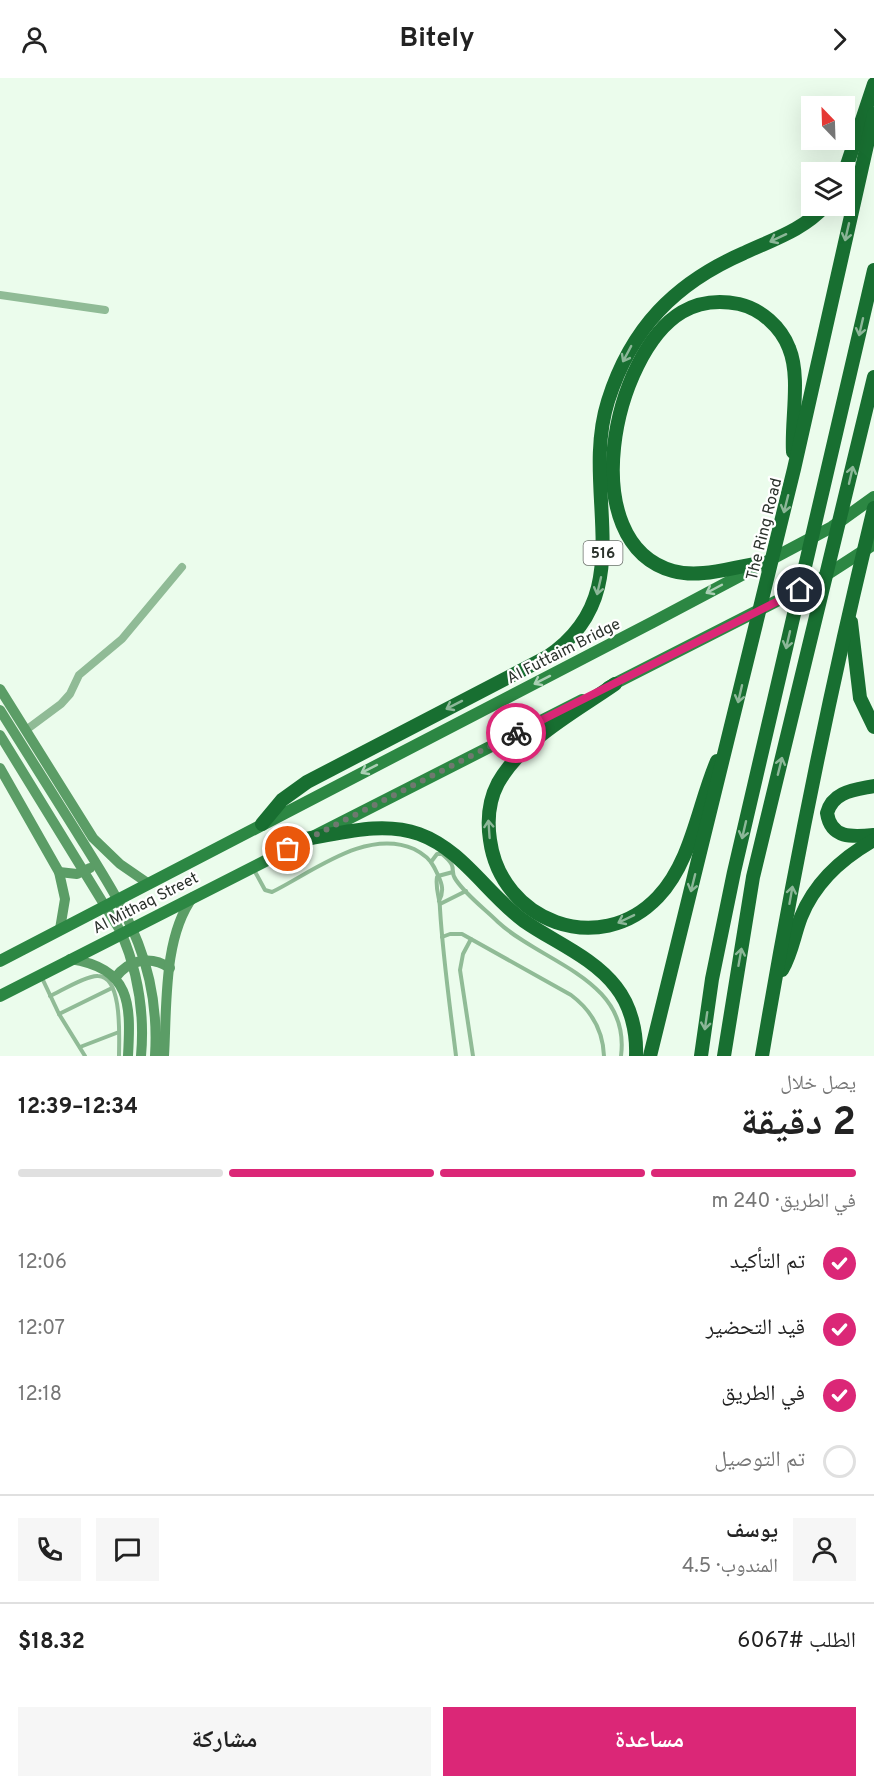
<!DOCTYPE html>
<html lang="ar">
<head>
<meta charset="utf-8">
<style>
  :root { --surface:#fff; --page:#f6f6f6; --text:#222; --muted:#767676; --line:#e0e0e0; --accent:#db2777 }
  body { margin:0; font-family:Overpass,"Noto Naskh Arabic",sans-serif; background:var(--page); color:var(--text); direction:rtl; height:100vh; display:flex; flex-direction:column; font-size:22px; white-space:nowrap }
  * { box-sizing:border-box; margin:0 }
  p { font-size:20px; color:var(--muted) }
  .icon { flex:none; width:33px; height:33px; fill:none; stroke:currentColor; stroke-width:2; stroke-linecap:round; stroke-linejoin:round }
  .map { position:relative; height:978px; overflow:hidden; direction:ltr }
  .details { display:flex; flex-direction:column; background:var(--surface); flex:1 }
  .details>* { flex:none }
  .needle { width:39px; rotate:337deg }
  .fabs { position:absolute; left:801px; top:18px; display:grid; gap:12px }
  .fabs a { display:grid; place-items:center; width:54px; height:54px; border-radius:0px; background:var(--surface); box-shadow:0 6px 24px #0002; font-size:30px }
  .pin { position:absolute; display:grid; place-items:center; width:51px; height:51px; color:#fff; margin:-26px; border:3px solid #fff; border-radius:50%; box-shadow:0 2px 6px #0007 }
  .courier { position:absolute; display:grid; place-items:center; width:60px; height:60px; margin:-30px; border:4px solid #db2777; border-radius:50%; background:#fff; color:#222; box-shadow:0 2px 8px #0007 }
  .headline em { font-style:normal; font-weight:700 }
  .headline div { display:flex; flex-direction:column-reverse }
  .headline { display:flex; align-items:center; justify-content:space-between; height:102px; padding:0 18px }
  h1 { font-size:39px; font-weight:700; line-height:45px }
  .bar { display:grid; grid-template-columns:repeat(4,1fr); gap:9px 6px; align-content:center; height:72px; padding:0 18px }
  .bar i { height:8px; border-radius:4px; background:var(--line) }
  .bar .current { background:var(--accent) }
  .bar p { grid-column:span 4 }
  .line { display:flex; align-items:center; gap:15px; padding:0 18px; border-top:2px solid var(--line) }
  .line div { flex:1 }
  .round { display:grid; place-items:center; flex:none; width:63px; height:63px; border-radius:0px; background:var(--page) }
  ol { padding:0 18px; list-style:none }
  li { display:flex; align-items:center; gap:18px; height:66px }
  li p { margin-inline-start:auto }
  li .icon { padding:6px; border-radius:50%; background:var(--accent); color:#fff; stroke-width:4 }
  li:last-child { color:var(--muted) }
  li i { width:33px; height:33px; border:3px solid var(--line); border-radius:50% }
  .button { display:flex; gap:12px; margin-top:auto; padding:12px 18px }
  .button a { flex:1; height:69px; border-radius:0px; background:var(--accent); color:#fff; font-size:24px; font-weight:700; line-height:69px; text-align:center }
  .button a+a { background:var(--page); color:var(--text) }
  header { display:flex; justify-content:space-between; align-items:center; height:78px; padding:0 18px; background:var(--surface); font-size:27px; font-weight:700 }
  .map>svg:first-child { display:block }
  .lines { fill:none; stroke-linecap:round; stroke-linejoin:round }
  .lane { stroke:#90bb96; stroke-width:4 }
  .street { stroke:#90bb96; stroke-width:8 }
  .secondary { stroke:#5b9d66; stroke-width:10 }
  .primary { stroke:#2c8743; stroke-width:12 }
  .highway { stroke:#186f31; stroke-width:14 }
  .oneway { stroke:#8cb798 }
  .oneway2 { stroke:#abcfb4 }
  .done { stroke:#6e796f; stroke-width:6; stroke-dasharray:0 10.8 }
  .route { stroke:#db2777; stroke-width:8 }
  .labels { text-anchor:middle; stroke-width:4.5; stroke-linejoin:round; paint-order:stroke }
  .shield { fill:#fff; stroke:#6b706b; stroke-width:1.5 }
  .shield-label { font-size:15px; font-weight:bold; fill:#2b322c }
  .street-label { font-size:16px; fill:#2b322c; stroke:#fff }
</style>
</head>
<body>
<header><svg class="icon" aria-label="forward" viewBox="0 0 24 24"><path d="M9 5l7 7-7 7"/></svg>Bitely<svg class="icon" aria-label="person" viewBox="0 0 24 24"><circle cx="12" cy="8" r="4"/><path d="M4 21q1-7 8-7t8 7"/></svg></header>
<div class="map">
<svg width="874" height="978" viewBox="0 0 874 978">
  <rect width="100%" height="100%" fill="#ebfcec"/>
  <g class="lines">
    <g class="lane">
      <path d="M 431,784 L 437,776 L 442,776 C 460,791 448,791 456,802 C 467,818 485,831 498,844 C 542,885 631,901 621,978"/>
      <path d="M 253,790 L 265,812 L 272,814 C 313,794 366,750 414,771 C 422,775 430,781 434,789 C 440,801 446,811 439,823"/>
      <path d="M 438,798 L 453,794"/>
      <path d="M 437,799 C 435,811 440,820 440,831 C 443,880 450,929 456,978"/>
      <path d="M 440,826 L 466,813"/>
      <path d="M 442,859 L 450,856 L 462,856 L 571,917 C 591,932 603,952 604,978"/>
      <path d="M 471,861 L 463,876 L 460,892 L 473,978"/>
      <path d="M 42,900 L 59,936 L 85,978"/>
      <path d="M 50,918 C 61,913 87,897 98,898 C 123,898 119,961 119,978"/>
      <path d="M 59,936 L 112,910"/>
      <path d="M 80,969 L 119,954"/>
    </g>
    <g class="street">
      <path d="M 0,217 L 105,232"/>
      <path d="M 26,652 L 61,626 L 70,616 L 79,597 L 122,561 L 182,489"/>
    </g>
    <g class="secondary">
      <path d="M 0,611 L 93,760 L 120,786 L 149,806"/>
      <path d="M 0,632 C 25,672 51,713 76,753 C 123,829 161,883 155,978"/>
      <path d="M 0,657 L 121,854 C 138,894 145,934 141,978"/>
      <path d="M 0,690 L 59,794 L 65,821 L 60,851"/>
      <path d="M 59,794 L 77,796 L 90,790"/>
      <path d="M 70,881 C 131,890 131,925 128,978"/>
      <path d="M 115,900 C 129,881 151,877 170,890"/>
      <path d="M 164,978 C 167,929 163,859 193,819"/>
    </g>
    <g class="primary">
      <path d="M 608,609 L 820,501 L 874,466"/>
      <path d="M 0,883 L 653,544 L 832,449 L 874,419"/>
      <path d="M 0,918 L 582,622"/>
    </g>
    <g class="highway">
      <path d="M 844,96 L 874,6"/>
      <path d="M 763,485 C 734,488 702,501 673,493 C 573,465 613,275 682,234 C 699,224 719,222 739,226 C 761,231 781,249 789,270 C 801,299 791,342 793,374"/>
      <path d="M 851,544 L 860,620 L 874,649"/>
      <path d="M 615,606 C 575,634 523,661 498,705 C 488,724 487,742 490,762 C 501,843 599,881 658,819 C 692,783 698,727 717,683"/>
      <path d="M 874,708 C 855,712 833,713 827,735 C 831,761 852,759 874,757"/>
      <path d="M 262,746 L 282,722 L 307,704 L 547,579 C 643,515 579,415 608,323 C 631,250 675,205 744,175 C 774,161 803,152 825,128"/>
      <path d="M 306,761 C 343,755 382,743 419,756 C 463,772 487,816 524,843 C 554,864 593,879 616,909 C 631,928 637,954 636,978"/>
      <path d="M 782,892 C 792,875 794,857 801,839 C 815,804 842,780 874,762"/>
      <path d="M 650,978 L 794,391 L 874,36"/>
      <path d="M 701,978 L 712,901 L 734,794 L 874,192"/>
      <path d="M 724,978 L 753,799 L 874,299"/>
      <path d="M 762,978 C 793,794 830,611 874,430"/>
    </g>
  </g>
  <defs><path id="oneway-shaft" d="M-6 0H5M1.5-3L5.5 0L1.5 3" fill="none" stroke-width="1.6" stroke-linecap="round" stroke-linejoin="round" transform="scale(1.5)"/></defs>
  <g class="oneway">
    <use href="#oneway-shaft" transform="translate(847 154) rotate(103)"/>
    <use href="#oneway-shaft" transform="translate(778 160) rotate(155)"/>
    <use href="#oneway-shaft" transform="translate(861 249) rotate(103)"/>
    <use href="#oneway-shaft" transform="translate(627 276) rotate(118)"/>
    <use href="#oneway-shaft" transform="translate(851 397) rotate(-77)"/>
    <use href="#oneway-shaft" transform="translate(786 426) rotate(104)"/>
    <use href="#oneway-shaft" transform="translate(599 508) rotate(103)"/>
    <use href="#oneway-shaft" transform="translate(788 562) rotate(103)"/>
    <use href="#oneway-shaft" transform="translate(740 616) rotate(103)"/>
    <use href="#oneway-shaft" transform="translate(454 627) rotate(153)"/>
    <use href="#oneway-shaft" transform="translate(780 688) rotate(-76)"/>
    <use href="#oneway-shaft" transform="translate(489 751) rotate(-94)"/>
    <use href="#oneway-shaft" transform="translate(744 752) rotate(103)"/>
    <use href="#oneway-shaft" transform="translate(693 805) rotate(104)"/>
    <use href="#oneway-shaft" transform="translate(791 817) rotate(-80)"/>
    <use href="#oneway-shaft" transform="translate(626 841) rotate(154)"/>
    <use href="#oneway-shaft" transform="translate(740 879) rotate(-80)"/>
    <use href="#oneway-shaft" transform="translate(706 943) rotate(98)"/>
  </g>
  <g class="oneway2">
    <use href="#oneway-shaft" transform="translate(714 511) rotate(152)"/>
    <use href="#oneway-shaft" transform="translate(542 602) rotate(153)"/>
    <use href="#oneway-shaft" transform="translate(369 691) rotate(153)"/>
  </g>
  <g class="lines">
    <path class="done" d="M 288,771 L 516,655"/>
    <path class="route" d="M 516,655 L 800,512"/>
  </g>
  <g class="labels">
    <rect class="shield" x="583.5" y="463" width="39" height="24" rx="4.5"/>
    <g class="shield-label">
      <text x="603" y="480">516</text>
    </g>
    <g class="street-label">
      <text transform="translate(763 451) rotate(-76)" y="6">The Ring Road</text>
      <text transform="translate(563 572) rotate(-27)" y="6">Al Futtaim Bridge</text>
      <text transform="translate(145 824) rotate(-27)" y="6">Al Mithaq Street</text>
    </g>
  </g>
</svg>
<div class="fabs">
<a><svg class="needle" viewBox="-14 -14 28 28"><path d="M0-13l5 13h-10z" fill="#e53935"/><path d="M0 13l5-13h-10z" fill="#767676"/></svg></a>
<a><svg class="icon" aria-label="layers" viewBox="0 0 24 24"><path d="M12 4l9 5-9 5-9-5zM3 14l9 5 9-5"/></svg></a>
</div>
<div class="pin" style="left:288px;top:771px;background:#ea580c"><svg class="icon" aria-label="bag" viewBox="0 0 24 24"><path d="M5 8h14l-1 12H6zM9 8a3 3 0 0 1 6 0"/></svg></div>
<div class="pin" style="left:800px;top:512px;background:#1f2937"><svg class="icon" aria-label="home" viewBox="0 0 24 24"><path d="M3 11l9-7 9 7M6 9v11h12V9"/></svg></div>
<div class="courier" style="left:516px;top:655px"><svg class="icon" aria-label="bike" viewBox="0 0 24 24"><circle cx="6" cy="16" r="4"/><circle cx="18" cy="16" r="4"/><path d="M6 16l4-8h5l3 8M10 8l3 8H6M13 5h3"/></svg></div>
</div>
<section class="details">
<div class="headline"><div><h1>2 دقيقة</h1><p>يصل خلال</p></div><em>12:34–12:39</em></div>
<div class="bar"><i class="current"></i><i class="current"></i><i class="current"></i><i></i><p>في الطريق · 240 m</p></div>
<ol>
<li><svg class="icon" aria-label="check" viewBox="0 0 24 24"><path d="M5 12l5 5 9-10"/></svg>تم التأكيد<p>12:06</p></li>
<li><svg class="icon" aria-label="check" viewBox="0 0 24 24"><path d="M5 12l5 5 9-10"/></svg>قيد التحضير<p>12:07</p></li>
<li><svg class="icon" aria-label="check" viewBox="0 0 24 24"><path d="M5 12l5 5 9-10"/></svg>في الطريق<p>12:18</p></li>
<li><i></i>تم التوصيل</li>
</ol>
<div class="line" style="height:108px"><a class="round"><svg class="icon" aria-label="person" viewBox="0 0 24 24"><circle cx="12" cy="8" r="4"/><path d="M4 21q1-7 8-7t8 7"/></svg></a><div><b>يوسف</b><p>المندوب · 4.5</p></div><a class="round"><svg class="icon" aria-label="chat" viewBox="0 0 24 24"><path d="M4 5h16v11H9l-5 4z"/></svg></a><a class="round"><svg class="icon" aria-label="phone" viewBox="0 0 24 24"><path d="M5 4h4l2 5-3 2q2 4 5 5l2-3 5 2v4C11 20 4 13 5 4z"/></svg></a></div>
<div class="line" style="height:78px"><div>الطلب #6067</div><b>$18.32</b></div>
<div class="button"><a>مساعدة</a><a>مشاركة</a></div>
</section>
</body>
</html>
